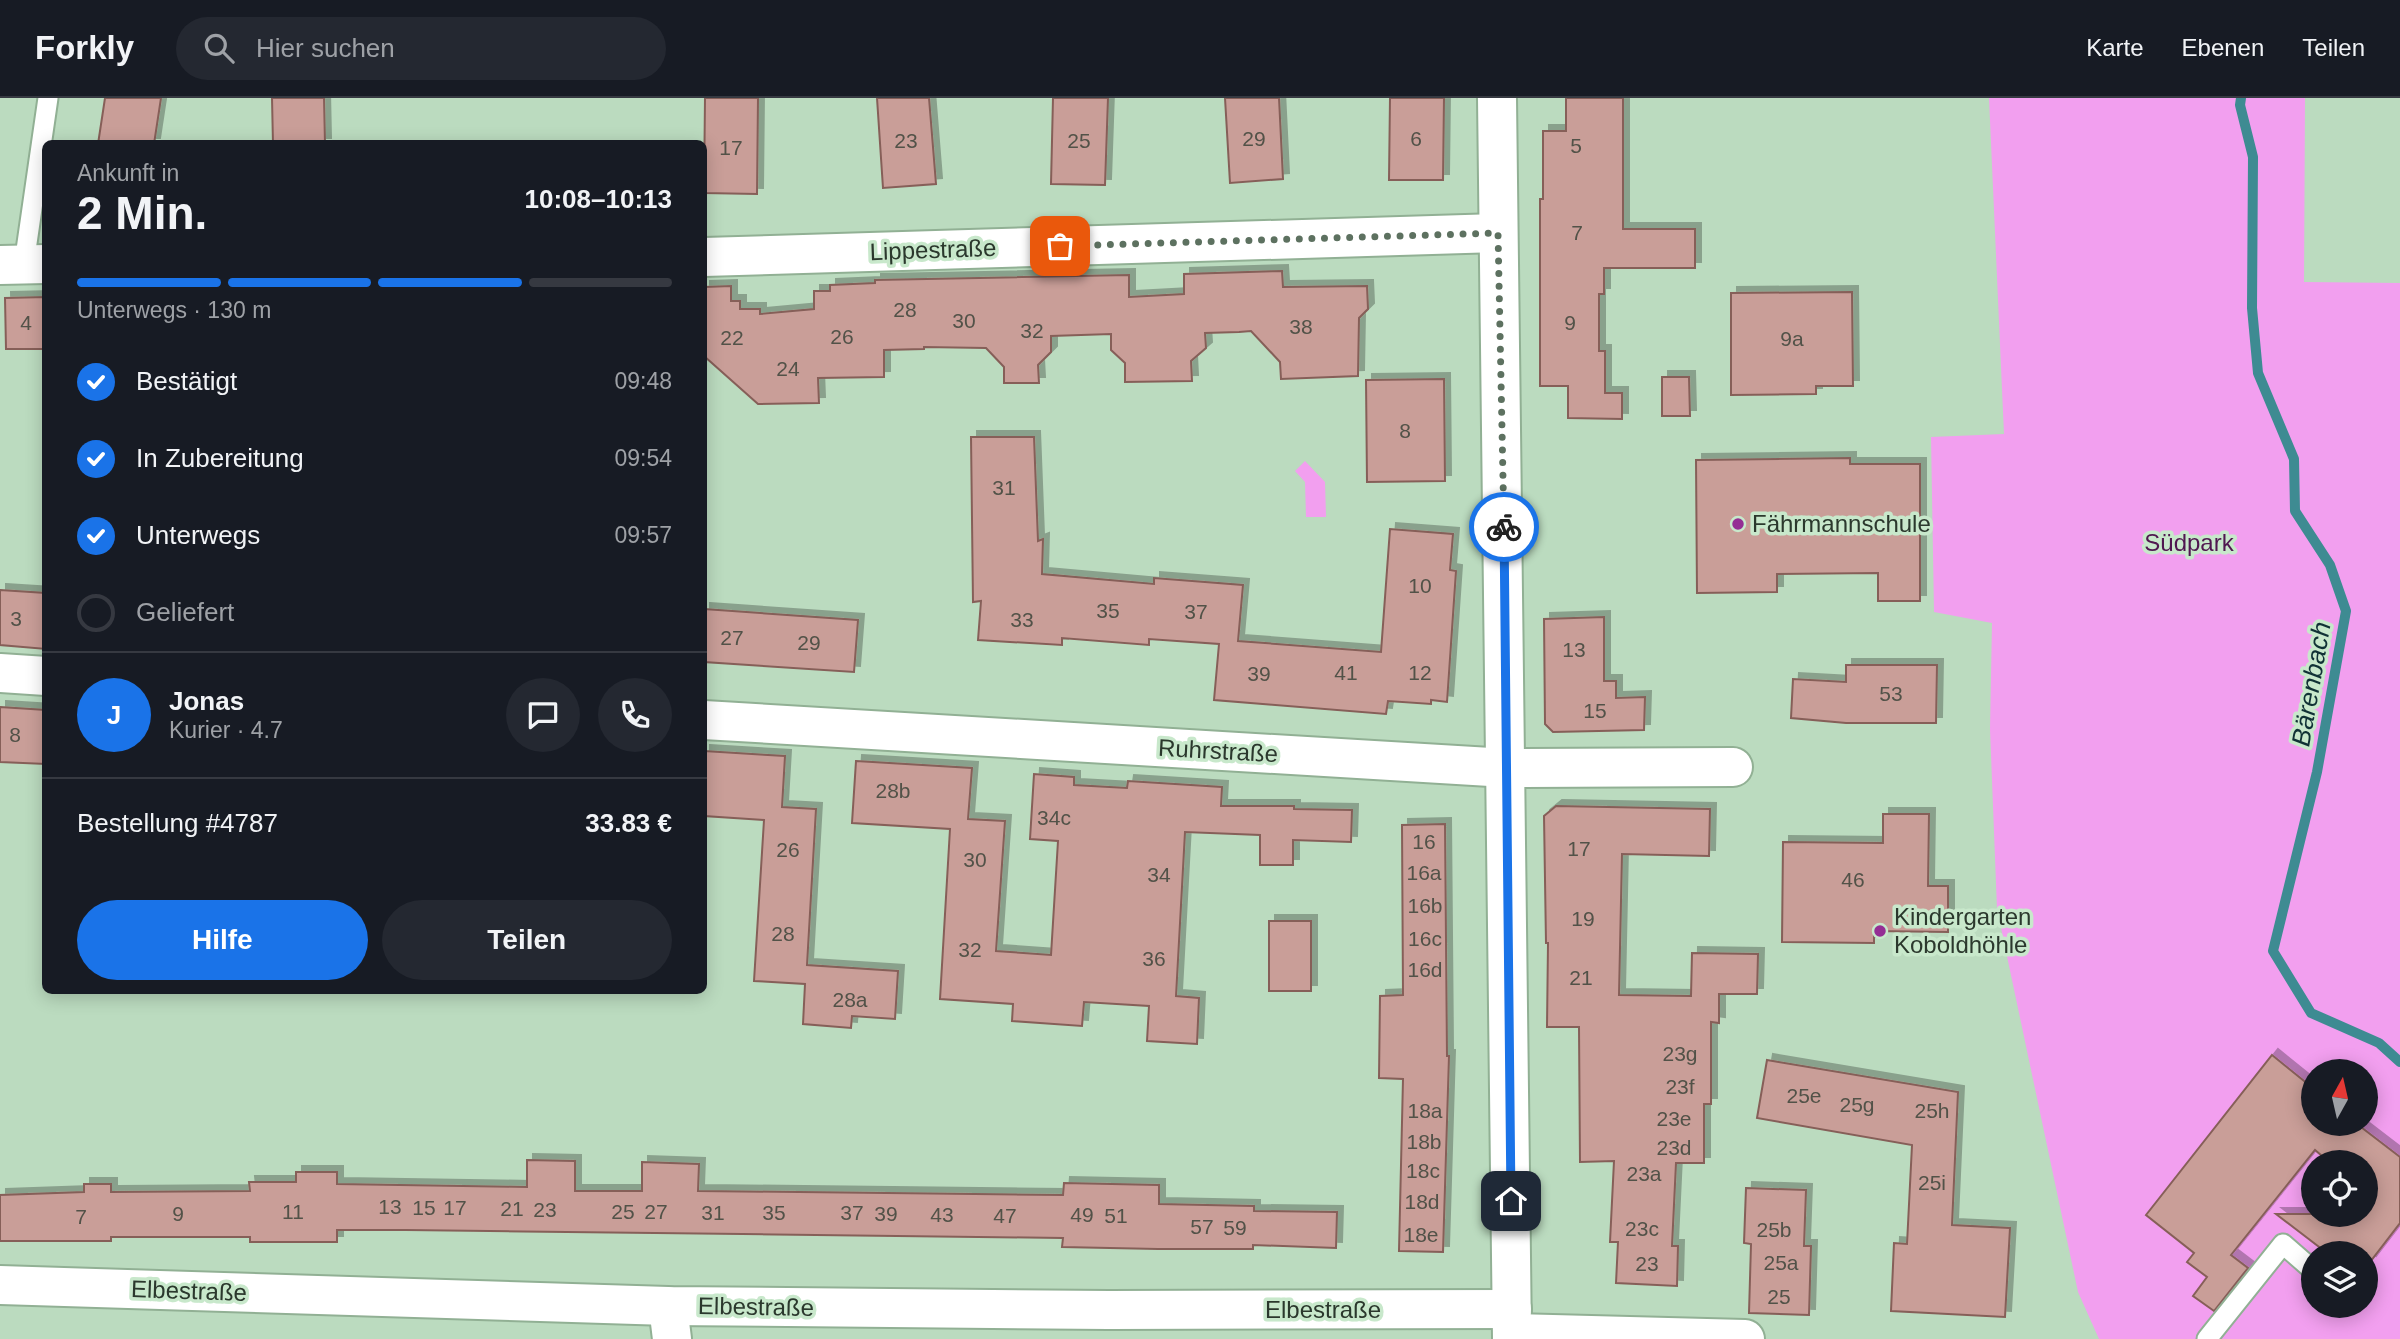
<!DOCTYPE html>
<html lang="de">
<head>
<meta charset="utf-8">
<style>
  :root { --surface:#171b24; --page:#242831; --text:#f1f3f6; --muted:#9ea1a6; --line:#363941; --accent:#1a73e8 }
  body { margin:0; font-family:Arial,sans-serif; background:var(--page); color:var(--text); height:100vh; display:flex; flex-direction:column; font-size:26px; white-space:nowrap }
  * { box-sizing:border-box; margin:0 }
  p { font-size:23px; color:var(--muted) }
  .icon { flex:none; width:38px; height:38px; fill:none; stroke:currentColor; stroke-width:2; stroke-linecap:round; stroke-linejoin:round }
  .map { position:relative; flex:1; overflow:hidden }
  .sheet { position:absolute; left:42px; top:42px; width:665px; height:854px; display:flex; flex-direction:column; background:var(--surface); border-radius:10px; box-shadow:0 4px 18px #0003 }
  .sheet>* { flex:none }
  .needle { width:46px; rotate:8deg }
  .controls { position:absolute; left:2301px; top:961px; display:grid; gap:14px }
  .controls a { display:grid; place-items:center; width:77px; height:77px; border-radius:50%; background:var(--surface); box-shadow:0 4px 18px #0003; font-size:35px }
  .pin { position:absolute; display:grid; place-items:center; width:60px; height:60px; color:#fff; margin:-30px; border-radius:14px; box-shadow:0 4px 10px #0006 }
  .courier { position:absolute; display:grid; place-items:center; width:70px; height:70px; margin:-35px; border:5px solid #1a73e8; border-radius:50%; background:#fff; color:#222; box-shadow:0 2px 9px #0007 }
  .headline em { font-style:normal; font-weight:800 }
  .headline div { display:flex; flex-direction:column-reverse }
  .headline { display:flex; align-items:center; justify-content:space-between; height:119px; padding:0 35px }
  h1 { font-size:46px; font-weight:800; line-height:52px }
  .bar { display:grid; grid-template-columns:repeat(4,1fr); gap:10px 7px; align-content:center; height:84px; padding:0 35px }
  .bar i { height:9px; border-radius:5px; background:var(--line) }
  .bar .selected { background:var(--accent) }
  .bar p { grid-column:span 4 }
  .line { display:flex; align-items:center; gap:18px; padding:0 35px; border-top:2px solid var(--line) }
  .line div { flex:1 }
  .round { display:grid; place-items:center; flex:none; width:74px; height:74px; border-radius:37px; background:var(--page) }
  ol { padding:0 35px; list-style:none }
  li { display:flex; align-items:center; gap:21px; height:77px }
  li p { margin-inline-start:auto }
  li .icon { padding:7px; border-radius:50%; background:var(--accent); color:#fff; stroke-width:4 }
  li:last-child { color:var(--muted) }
  li i { width:38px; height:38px; border:4px solid var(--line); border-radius:50% }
  .cta { display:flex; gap:14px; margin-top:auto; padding:14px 35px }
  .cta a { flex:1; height:80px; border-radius:42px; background:var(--accent); color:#fff; font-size:28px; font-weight:800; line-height:80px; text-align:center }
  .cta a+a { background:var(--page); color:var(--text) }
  header { display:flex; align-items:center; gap:42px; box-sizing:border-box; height:98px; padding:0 35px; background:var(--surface); border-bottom:2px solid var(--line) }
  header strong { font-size:33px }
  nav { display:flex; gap:38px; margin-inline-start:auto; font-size:24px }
  .search { width:490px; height:63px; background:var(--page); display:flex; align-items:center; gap:18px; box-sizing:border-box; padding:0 24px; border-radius:38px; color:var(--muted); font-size:26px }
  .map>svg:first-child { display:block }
  .green { fill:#f29fef; fill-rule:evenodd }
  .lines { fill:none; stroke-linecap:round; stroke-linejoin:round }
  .stream { stroke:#3e8b92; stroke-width:10 }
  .building { fill:#c99e98; stroke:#865f59; stroke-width:2; filter:url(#shadow) }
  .service-casing { stroke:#91b094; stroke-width:23 }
  .minor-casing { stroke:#91b094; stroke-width:42 }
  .service { stroke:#fff; stroke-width:19 }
  .minor { stroke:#fff; stroke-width:38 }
  .done { stroke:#5d7160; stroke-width:7; stroke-dasharray:0 12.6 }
  .route { stroke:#1a73e8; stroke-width:9 }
  .poi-dot { fill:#942e94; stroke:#c8e8cb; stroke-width:2.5 }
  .labels { text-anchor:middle; stroke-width:7; stroke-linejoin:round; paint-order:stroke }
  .number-label { font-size:21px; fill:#525248 }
  .street-label { font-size:24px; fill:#2b382d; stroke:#c8e8cb }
  .poi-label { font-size:24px; fill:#2b382d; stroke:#c8e8cb; text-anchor:start }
  .park-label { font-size:24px; fill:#501750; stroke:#c8e8cb }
  .water-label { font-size:26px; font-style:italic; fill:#103135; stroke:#c8e8cb }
</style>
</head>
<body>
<header>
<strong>Forkly</strong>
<div class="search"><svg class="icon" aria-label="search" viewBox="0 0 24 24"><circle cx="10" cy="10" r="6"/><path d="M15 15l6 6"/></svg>Hier suchen</div>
<nav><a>Karte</a><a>Ebenen</a><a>Teilen</a></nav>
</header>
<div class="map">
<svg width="2400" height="1241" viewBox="0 0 2400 1241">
  <defs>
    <filter id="shadow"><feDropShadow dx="6" dy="-6" stdDeviation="0" flood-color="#0004"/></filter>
  </defs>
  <rect width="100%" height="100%" fill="#bbdbbf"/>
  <g class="green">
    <path d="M 1989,0 L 2305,0 L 2304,184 L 2400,185 L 2400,1241 L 2099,1241 L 2078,1194 L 1997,811 L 1990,631 L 1992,525 L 1934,514 L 1931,339 L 2004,336 ZM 2314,973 L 2366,973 L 2366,1026 L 2314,1026 ZM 2314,1064 L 2366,1064 L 2366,1116 L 2314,1116 ZM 2314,1155 L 2366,1155 L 2366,1208 L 2314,1208 Z"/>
    <path d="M 1305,363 L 1325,384 L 1326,419 L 1306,419 L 1305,384 L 1295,373 Z"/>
  </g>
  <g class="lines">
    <path class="stream" d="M 2241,0 L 2240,7 L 2253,59 L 2252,210 L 2258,275 L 2294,361 L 2295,413 L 2330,467 L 2346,513 L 2317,674 L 2273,853 L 2311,915 L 2379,945 L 2400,964"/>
  </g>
  <g class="building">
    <path d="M 105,0 L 161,0 L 154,46 L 98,46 Z"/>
    <path d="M 272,0 L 324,0 L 325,46 L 273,46 Z"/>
    <path d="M 705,0 L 758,0 L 757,96 L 704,95 Z"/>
    <path d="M 877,0 L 929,0 L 936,86 L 883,90 Z"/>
    <path d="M 1053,0 L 1108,0 L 1105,87 L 1051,86 Z"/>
    <path d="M 1225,0 L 1279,0 L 1283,81 L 1230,85 Z"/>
    <path d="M 1390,0 L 1444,0 L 1443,82 L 1389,82 Z"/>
    <path d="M 1566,0 L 1623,0 L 1623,131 L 1695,131 L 1695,170 L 1604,170 L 1604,196 L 1599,196 L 1599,253 L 1605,253 L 1605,295 L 1622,295 L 1622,321 L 1568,320 L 1568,288 L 1540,288 L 1540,101 L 1543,101 L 1543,33 L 1566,33 Z"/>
    <path d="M 1282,173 L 1283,189 L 1367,188 L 1368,211 L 1359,220 L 1358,278 L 1281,281 L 1280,264 L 1251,233 L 1239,234 L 1205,235 L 1206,250 L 1191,263 L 1192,283 L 1125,284 L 1125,265 L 1111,252 L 1111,236 L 1051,238 L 1051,254 L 1038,267 L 1039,285 L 1004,285 L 1004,269 L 986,250 L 924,249 L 924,251 L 884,252 L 884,279 L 818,280 L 819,305 L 758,306 L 704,258 L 704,189 L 731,188 L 731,203 L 740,203 L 740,211 L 760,211 L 760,216 L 814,211 L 814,193 L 830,193 L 830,187 L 875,185 L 875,182 L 1129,177 L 1129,199 L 1184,196 L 1184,176 Z"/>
    <path d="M 1852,194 L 1853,288 L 1816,288 L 1816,296 L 1731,297 L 1731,195 Z"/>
    <path d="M 46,199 L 46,251 L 6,251 L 5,200 Z"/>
    <path d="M 1662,279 L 1689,279 L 1690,318 L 1662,318 Z"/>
    <path d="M 1444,281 L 1445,383 L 1367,384 L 1366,282 Z"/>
    <path d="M 971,339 L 1034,339 L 1038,443 L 1043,441 L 1042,476 L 1154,486 L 1154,480 L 1243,487 L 1238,543 L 1381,554 L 1390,431 L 1453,436 L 1450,472 L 1456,473 L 1447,604 L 1431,602 L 1431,606 L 1388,603 L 1386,616 L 1214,602 L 1219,546 L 1149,541 L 1149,547 L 1062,540 L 1062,547 L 978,542 L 981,503 L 973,504 Z"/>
    <path d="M 1850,360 L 1850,366 L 1920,366 L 1920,503 L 1878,503 L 1878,475 L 1777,476 L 1777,494 L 1697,495 L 1696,362 Z"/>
    <path d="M 0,492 L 46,495 L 46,551 L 0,547 Z"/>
    <path d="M 704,511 L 858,522 L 854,574 L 704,564 Z"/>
    <path d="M 1604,519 L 1604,583 L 1616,583 L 1616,600 L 1645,599 L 1644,632 L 1553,634 L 1545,626 L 1544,521 Z"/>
    <path d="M 1846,567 L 1937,567 L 1936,625 L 1846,625 L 1791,620 L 1793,581 L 1846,584 Z"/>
    <path d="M 0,609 L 46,612 L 46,666 L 0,664 Z"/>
    <path d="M 704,653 L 785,658 L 782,709 L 816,711 L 807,867 L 898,873 L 895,921 L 852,918 L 851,930 L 803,926 L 805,886 L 754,883 L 764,722 L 704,718 Z"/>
    <path d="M 856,663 L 972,670 L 968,721 L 1005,723 L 996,853 L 1051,857 L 1058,743 L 1030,741 L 1034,676 L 1074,679 L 1074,687 L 1127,690 L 1128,683 L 1222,689 L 1221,708 L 1294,708 L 1294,711 L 1352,712 L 1351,744 L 1293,742 L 1293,767 L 1260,767 L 1260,737 L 1185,734 L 1176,898 L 1199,900 L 1197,946 L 1147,943 L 1149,908 L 1084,904 L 1082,928 L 1012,923 L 1013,906 L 940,901 L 950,731 L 852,725 Z"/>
    <path d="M 1556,708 L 1710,711 L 1709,758 L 1622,756 L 1619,897 L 1691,898 L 1692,855 L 1758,856 L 1757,896 L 1719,896 L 1719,925 L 1711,924 L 1711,1006 L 1704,1006 L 1704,1065 L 1676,1065 L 1672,1148 L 1678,1148 L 1677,1188 L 1616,1185 L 1618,1144 L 1610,1144 L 1614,1063 L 1580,1064 L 1579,929 L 1547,929 L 1548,845 L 1546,845 L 1544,718 Z"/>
    <path d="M 1883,716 L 1929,716 L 1928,788 L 1948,788 L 1948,834 L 1874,833 L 1874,845 L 1782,844 L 1783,744 L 1883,745 Z"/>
    <path d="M 1445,726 L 1447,958 L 1449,958 L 1443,1154 L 1399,1153 L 1403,981 L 1379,980 L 1380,898 L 1403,897 L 1402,727 Z"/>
    <rect x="1269" y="823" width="42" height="70"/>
    <path d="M 2272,957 L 2314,991 L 2314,1026 L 2357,1026 L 2400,1059 L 2400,1125 L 2370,1164 L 2366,1161 L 2366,1155 L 2327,1155 L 2276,1116 L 2366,1116 L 2366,1064 L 2329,1064 L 2315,1052 L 2231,1157 L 2248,1170 L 2214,1213 L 2193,1198 L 2207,1179 L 2187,1164 L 2194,1155 L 2146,1117 Z"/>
    <path d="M 1767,962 L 1958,994 L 1952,1127 L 2010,1130 L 2005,1219 L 1891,1213 L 1894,1145 L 1907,1146 L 1912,1047 L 1757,1020 Z"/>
    <path d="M 527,1062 L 575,1063 L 575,1093 L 642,1093 L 642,1064 L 699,1066 L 698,1093 L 1063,1097 L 1064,1085 L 1159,1087 L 1159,1106 L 1254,1108 L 1254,1113 L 1337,1114 L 1336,1150 L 1253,1147 L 1253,1151 L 1158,1151 L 1062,1149 L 1063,1140 L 406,1132 L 337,1132 L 337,1144 L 250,1144 L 250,1139 L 111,1139 L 111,1143 L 0,1143 L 0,1097 L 84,1094 L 84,1086 L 111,1086 L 111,1094 L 250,1093 L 249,1084 L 296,1084 L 296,1074 L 337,1074 L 337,1086 L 527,1089 Z"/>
    <path d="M 1746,1090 L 1806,1092 L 1804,1148 L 1811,1148 L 1809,1217 L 1749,1215 L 1751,1146 L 1744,1145 Z"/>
  </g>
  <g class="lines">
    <defs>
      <g id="service">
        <path d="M 24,166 L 48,0"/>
        <path d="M 2207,1241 L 2283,1146 L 2314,1173"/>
      </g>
      <g id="minor">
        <path d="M 1497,0 L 1512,1241"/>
        <path d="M 704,159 L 1498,135"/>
        <path d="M 0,167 L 46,166"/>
        <path d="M 0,575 L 46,578"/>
        <path d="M 704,622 L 1507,670 L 1733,669"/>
        <path d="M 0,1187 L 668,1208 L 1109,1212 L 1512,1211"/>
        <path d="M 668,1208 L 672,1241"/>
        <path d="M 1512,1235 L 1745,1241"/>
      </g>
    </defs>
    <use href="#service" class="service-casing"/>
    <use href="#minor" class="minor-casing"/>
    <use href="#service" class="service"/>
    <use href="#minor" class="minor"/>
  </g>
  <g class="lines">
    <path class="done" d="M 1060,148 L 1498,135 L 1504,429"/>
    <path class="route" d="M 1504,429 L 1511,1103"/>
  </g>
  <g class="poi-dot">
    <circle cx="1738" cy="426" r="7"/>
    <circle cx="1880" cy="833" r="7"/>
  </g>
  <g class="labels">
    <g class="number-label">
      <text x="1254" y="48">29</text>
      <text x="1416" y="48">6</text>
      <text x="906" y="50">23</text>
      <text x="1079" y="50">25</text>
      <text x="1576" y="55">5</text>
      <text x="731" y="57">17</text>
      <text x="1577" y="142">7</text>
      <text x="905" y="219">28</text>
      <text x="964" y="230">30</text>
      <text x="26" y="232">4</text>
      <text x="1570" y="232">9</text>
      <text x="1301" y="236">38</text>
      <text x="1032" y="240">32</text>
      <text x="842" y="246">26</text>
      <text x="732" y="247">22</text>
      <text x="1792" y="248">9a</text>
      <text x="788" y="278">24</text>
      <text x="1405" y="340">8</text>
      <text x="1004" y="397">31</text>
      <text x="1420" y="495">10</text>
      <text x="1108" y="520">35</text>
      <text x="1196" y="521">37</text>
      <text x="16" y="528">3</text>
      <text x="1022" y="529">33</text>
      <text x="732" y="547">27</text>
      <text x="809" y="552">29</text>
      <text x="1574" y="559">13</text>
      <text x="1346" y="582">41</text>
      <text x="1420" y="582">12</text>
      <text x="1259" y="583">39</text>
      <text x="1891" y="603">53</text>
      <text x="1595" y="620">15</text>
      <text x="15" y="644">8</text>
      <text x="893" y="700">28b</text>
      <text x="1054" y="727">34c</text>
      <text x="1424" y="751">16</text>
      <text x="1579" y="758">17</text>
      <text x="788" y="759">26</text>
      <text x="975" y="769">30</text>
      <text x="1424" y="782">16a</text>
      <text x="1159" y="784">34</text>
      <text x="1853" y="789">46</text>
      <text x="1425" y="815">16b</text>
      <text x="1583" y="828">19</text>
      <text x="783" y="843">28</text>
      <text x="1425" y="848">16c</text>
      <text x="970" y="859">32</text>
      <text x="1154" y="868">36</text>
      <text x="1425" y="879">16d</text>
      <text x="1581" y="887">21</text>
      <text x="850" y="909">28a</text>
      <text x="1680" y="963">23g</text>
      <text x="1680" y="996">23f</text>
      <text x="1804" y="1005">25e</text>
      <text x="1857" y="1014">25g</text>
      <text x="1425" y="1020">18a</text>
      <text x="1932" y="1020">25h</text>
      <text x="1674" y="1028">23e</text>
      <text x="1424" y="1051">18b</text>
      <text x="1674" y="1057">23d</text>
      <text x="1423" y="1080">18c</text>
      <text x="1644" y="1083">23a</text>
      <text x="1932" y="1092">25i</text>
      <text x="1422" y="1111">18d</text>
      <text x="390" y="1116">13</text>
      <text x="424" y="1117">15</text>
      <text x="455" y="1117">17</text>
      <text x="512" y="1118">21</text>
      <text x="545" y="1119">23</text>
      <text x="293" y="1121">11</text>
      <text x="623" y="1121">25</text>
      <text x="656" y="1121">27</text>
      <text x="713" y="1122">31</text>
      <text x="774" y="1122">35</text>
      <text x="852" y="1122">37</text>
      <text x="178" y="1123">9</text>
      <text x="886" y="1123">39</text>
      <text x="942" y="1124">43</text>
      <text x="1082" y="1124">49</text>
      <text x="1005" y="1125">47</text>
      <text x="1116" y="1125">51</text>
      <text x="81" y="1126">7</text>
      <text x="1202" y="1136">57</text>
      <text x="1235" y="1137">59</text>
      <text x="1642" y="1138">23c</text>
      <text x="1774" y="1139">25b</text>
      <text x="1421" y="1144">18e</text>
      <text x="1781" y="1172">25a</text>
      <text x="1647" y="1173">23</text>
      <text x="1779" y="1206">25</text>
    </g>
    <g class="street-label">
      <text transform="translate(933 152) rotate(-2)" y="8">Lippestraße</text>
      <text transform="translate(1218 653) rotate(3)" y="8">Ruhrstraße</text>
      <text transform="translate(189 1193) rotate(2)" y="8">Elbestraße</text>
      <text transform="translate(756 1209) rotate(1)" y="8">Elbestraße</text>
      <text x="1323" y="1220">Elbestraße</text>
    </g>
    <g class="poi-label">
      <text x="1752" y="434">Fährmannschule</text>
      <text x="1894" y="827">Kindergarten<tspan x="1894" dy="28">Koboldhöhle</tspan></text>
    </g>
    <g class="park-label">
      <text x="2189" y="453">Südpark</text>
    </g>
    <g class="water-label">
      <text transform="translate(2311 586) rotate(-80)" y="9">Bärenbach</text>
    </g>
  </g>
</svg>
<div class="controls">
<a><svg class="needle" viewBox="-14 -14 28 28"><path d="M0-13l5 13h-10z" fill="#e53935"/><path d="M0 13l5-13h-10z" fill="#9ea1a6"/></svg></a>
<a><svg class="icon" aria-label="locate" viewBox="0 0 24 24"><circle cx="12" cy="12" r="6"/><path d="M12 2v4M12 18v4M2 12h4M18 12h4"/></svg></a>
<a><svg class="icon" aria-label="layers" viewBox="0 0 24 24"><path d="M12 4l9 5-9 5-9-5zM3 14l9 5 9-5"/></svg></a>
</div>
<div class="pin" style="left:1060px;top:148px;background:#ea580c"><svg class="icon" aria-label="bag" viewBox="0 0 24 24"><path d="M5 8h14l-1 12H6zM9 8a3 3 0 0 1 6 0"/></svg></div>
<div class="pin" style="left:1511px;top:1103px;background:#1f2937"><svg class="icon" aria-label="home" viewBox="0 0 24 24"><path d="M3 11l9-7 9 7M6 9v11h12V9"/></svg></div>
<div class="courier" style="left:1504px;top:429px"><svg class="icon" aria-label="bike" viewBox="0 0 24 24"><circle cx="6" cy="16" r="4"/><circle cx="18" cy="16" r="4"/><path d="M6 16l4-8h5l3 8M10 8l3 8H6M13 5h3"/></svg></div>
<section class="sheet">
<div class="headline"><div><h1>2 Min.</h1><p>Ankunft in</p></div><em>10:08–10:13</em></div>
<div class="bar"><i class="selected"></i><i class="selected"></i><i class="selected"></i><i></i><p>Unterwegs · 130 m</p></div>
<ol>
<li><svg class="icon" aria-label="check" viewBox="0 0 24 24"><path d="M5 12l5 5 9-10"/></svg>Bestätigt<p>09:48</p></li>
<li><svg class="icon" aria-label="check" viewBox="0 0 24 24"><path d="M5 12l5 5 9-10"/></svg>In Zubereitung<p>09:54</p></li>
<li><svg class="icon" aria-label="check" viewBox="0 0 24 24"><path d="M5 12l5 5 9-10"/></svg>Unterwegs<p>09:57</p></li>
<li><i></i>Geliefert</li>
</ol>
<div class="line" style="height:126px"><b class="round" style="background:var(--accent);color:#fff">J</b><div><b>Jonas</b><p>Kurier · 4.7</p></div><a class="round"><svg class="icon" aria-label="chat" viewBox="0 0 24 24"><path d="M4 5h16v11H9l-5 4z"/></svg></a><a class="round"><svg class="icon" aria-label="phone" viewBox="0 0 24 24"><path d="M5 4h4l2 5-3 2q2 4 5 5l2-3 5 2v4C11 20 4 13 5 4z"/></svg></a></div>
<div class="line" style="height:91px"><div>Bestellung #4787</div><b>33.83 €</b></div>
<div class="cta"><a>Hilfe</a><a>Teilen</a></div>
</section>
</div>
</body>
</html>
